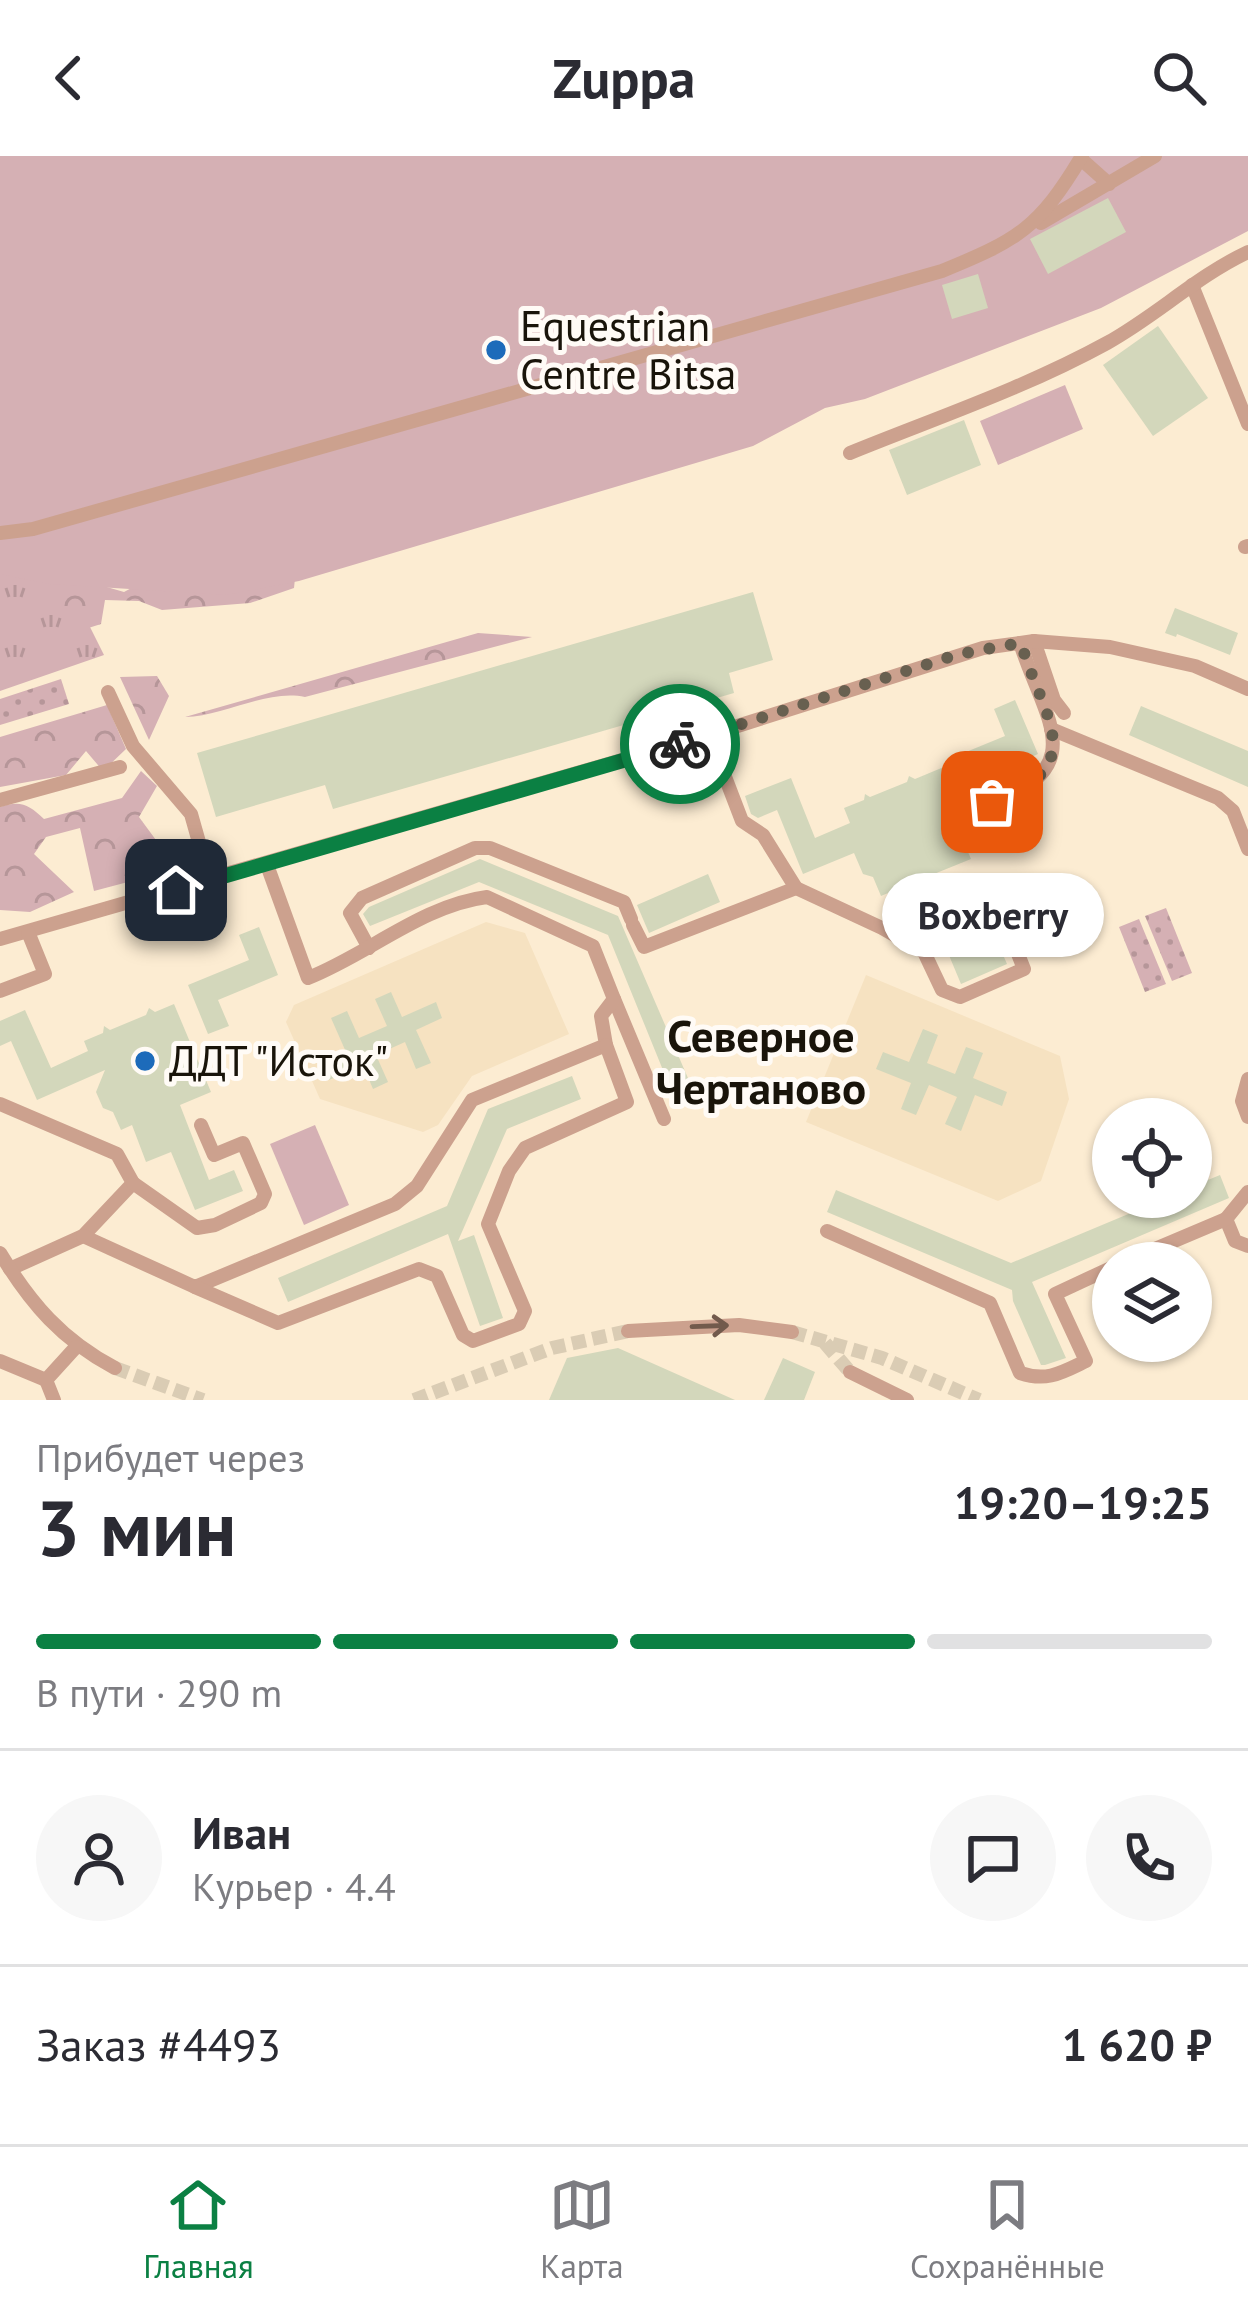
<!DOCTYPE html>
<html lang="ru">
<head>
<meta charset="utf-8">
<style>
  :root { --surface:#fff; --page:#f7f7f7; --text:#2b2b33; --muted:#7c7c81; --line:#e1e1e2; --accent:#0b8043 }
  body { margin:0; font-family:"PT Sans",sans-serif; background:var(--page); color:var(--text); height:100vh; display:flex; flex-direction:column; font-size:45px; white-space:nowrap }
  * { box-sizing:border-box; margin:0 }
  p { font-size:39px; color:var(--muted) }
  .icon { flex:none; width:66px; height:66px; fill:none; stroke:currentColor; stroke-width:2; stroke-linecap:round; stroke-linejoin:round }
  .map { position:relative; height:1244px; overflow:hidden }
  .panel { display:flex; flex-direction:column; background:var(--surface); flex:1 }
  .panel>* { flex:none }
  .tools { position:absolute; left:1092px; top:942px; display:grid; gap:24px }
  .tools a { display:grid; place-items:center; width:120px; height:120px; border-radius:50%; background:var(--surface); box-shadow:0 3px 9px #0004; font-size:60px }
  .pin { position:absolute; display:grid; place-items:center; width:102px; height:102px; color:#fff; margin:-51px; border-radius:24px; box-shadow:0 6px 18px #0006 }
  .courier { position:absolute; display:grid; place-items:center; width:120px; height:120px; margin:-60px; border:9px solid #0b8043; border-radius:50%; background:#fff; color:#222; box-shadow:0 3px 15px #0007 }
  .bubble { position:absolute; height:84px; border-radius:42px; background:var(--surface); box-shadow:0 3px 9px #0004; font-size:39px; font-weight:700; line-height:84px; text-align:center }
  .overview em { font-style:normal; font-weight:700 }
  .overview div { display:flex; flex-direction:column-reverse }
  .overview { display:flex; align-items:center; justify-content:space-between; height:204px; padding:0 36px }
  h1 { font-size:78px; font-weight:700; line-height:90px }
  .bar { display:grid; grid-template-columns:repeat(4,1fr); gap:18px 12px; align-content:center; height:144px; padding:0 36px }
  .bar i { height:15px; border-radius:9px; background:var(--line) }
  .bar .on { background:var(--accent) }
  .bar p { grid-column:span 4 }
  .line { display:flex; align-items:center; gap:30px; padding:0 36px; border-top:3px solid var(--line) }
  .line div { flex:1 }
  .round { display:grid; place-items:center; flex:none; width:126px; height:126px; border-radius:63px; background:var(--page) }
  header { display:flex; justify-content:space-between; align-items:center; height:156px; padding:0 36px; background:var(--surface); font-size:54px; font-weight:700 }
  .menu { display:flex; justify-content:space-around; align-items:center; height:168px; border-top:3px solid var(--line); background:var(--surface); font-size:33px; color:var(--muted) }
  .menu a { display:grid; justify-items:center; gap:6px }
  .menu .on { color:var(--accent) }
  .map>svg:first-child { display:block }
  .built { fill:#f6e2c1 }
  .grass { fill:url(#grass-tufts) }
  .forest { fill:url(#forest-crowns) }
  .park { fill:url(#park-dots) }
  .pitch { fill:#d5b0b4 }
  .building { fill:#d3d7bb }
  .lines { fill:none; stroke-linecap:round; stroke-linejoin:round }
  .minor-tunnel { stroke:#daccb4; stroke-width:14; stroke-dasharray:14 7; stroke-linecap:butt }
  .minor { stroke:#cca18e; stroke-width:14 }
  .oneway { stroke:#725a4c }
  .done { stroke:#686050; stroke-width:12; stroke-dasharray:0 21.6 }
  .route { stroke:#0b8043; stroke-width:15 }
  .poi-dot { fill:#1d6bba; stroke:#fffbf6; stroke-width:4.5 }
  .labels { text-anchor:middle; stroke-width:10; stroke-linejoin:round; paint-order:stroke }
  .poi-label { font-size:42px; fill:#19140a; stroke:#fffbf6; text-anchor:start }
  .neighbourhood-label { font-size:45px; font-weight:bold; fill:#19140a; stroke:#fffbf6 }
</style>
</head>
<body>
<header><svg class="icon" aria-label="back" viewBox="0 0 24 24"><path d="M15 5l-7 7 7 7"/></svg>Zuppa<svg class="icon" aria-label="search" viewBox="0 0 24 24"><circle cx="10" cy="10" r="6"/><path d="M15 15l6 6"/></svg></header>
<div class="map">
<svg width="1248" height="1244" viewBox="0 0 1248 1244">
  <defs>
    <pattern id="grass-tufts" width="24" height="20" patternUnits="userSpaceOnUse" patternTransform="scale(3)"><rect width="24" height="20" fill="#d5b0b4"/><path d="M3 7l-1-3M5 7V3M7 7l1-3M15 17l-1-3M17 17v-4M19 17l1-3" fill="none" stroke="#b69699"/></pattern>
    <pattern id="forest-crowns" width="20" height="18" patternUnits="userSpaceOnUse" patternTransform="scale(3)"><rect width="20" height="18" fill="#d5b0b4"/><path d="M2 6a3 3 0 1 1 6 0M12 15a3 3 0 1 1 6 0" fill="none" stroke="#b69699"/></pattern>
    <pattern id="park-dots" width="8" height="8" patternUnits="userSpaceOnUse" patternTransform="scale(3)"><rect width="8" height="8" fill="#d5b0b4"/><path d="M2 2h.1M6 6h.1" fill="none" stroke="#b69699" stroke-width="1.8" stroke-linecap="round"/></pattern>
  </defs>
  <rect width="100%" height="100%" fill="#fcecd2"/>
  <g class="built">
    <path d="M 486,766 L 525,777 L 569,878 L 472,920 L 438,969 L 423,976 L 320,943 L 286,866 L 294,849 Z"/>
    <path d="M 866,819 L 1060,900 L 1069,943 L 1041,1025 L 998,1045 L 806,966 Z"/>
  </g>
  <path class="grass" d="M 0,418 L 69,429 L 104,499 L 0,535 Z"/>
  <g class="forest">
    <path d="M 0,400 L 124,436 L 137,429 L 297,403 L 294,432 L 250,447 L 162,454 L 139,445 L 105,444 L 101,468 L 79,475 L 64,471 L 61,441 L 47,442 L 27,419 L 0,423 Z"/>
    <path d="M 478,477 L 532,481 L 305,541 C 267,533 224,560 185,561 Z"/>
    <path d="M 157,520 L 169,540 L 149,584 L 120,521 Z"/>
    <path d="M 107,549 L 126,593 L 103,615 L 86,595 L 66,619 L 0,631 L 0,581 Z"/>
    <path d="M 141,615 L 157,630 L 139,661 L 167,699 L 143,722 L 94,735 L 80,672 L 46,681 L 34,698 L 74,736 L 30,756 L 0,754 L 0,651 C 21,644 29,649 44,663 L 122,642 Z"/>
  </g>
  <g class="park">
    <path d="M 61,523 L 69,548 L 0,569 L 0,543 Z"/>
    <path d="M 1166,752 L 1192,817 L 1172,825 L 1145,760 Z"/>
    <path d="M 1139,763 L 1166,828 L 1145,836 L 1119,771 Z"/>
  </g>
  <g class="pitch">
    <path d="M 0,0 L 1248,0 L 1248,75 L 1101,152 L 865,243 L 825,252 L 753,290 L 299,425 L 227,439 L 49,428 L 0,418 Z"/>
    <path d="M 1065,229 L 1083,273 L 998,309 L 980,265 Z"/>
    <path d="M 315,969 L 349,1049 L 304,1069 L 270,988 Z"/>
  </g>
  <g class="building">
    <path d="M 1108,42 L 1126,76 L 1048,118 L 1030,83 Z"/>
    <path d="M 978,118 L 988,152 L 952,163 L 942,129 Z"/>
    <path d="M 1158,170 L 1208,242 L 1153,280 L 1103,209 Z"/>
    <path d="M 964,264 L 981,309 L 907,339 L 889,294 Z"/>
    <path d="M 753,436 L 773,504 L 729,517 L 734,537 L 333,653 L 325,629 L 216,661 L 197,597 Z"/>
    <path d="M 1175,452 L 1238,477 L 1230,499 L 1177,478 L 1176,481 L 1165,477 Z"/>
    <path d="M 1015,544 L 1038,598 L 982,622 L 988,637 L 951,656 L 971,703 L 934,718 L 941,734 L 921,723 L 881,740 L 873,721 L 863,718 L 854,697 L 803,718 L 777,654 L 758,662 L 751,658 L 745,640 L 791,622 L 815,682 L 850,667 L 844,652 L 864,644 L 865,638 L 870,641 L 907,626 L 909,620 L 915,623 L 951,608 L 949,603 L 1005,580 L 994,553 Z"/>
    <path d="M 1141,550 L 1248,595 L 1248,631 L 1129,579 Z"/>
    <path d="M 480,703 L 618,760 L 697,943 L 678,951 L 608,779 L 479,726 L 370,770 L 363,758 L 369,751 Z"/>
    <path d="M 708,718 L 720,746 L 649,777 L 637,749 Z"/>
    <path d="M 952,738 L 976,796 L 998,787 L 1007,808 L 961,828 L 938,773 L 920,781 L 910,775 L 903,758 Z"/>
    <path d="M 259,771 L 278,819 L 218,844 L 229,870 L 208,878 L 188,829 L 249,804 L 239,779 Z"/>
    <path d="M 391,836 L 402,861 L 436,846 L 442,862 L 416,874 L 431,907 L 416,913 L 405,886 L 376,899 L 388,926 L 373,933 L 363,909 L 329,924 L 322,907 L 346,896 L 331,862 L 347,855 L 359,882 L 387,870 L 375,843 Z"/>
    <path d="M 174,848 L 211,936 L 180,949 L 209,1024 L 234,1014 L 243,1035 L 195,1054 L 171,996 L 146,1006 L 132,969 L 121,974 L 113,956 L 103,952 L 96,936 L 105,914 L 37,944 L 11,885 L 0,890 L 0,865 L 25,854 L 51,912 L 88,895 L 84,885 L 103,877 L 104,870 L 110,874 L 146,859 L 149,852 L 155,856 Z"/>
    <path d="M 923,873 L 938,879 L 927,907 L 955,918 L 966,891 L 983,897 L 973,922 L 1007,936 L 1002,950 L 975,939 L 961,975 L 945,968 L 957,941 L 929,929 L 916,959 L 901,953 L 911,927 L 876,913 L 883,896 L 909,906 Z"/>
    <path d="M 572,920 L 581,943 L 507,973 L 458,1085 L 474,1079 L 503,1162 L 480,1170 L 448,1078 L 288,1146 L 278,1122 L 447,1050 L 488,953 Z"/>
    <path d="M 1220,1019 L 1229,1042 L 1032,1126 L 1066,1202 L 1045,1209 L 1041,1209 L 1013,1145 L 1012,1134 L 827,1056 L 836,1034 L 1011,1107 L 1169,1041 L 1191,1041 L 1191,1031 Z"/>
    <path d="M 618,1192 L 735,1244 L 549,1244 L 567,1202 Z"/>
    <path d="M 783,1202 L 815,1216 L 804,1244 L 764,1244 Z"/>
  </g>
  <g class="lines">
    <g class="minor-tunnel">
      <path d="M 792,1176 L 882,1202 L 979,1244"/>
      <path d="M 825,1187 L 850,1216"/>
      <path d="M 115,1212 L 203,1244"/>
      <path d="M 414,1244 L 552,1192 L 628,1175"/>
    </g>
    <g class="minor">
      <path d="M 1081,3 L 1109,28"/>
      <path d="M 1041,67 L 1155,0"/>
      <path d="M 1192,129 L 1248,268"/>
      <path d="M 850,297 C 936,262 1025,232 1107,187 C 1156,160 1197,120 1248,96"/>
      <path d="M 0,377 L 33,373 L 942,115 C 1018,84 1039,72 1082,0"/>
      <path d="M 1245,391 L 1248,390"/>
      <path d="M 1034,485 L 1054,544 L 1064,557"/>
      <path d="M 108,536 L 133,590 L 191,658 L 210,725"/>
      <path d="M 1051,573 L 1218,642 L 1233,655 L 1248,693"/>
      <path d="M 0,644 L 120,611"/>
      <path d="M 992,647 C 1092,610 1044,563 1020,487"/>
      <path d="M 796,732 L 882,772 L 924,796 L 942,834 L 960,841 L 1024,813 L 1002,758"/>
      <path d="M 633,769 L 644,791 L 796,732 L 763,679 L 742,665 L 709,579"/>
      <path d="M 0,783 L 709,579 L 983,492 L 1034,485 L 1110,491 L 1195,510 L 1248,533"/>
      <path d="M 369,792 L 350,757 L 362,742 L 475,692 L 490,692 L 624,746 L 631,763"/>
      <path d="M 0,835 L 45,818 L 28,776"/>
      <path d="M 614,843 L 664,963"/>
      <path d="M 1248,923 L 1242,945 L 1248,961"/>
      <path d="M 0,948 L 117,998 L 133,1027 L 83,1080 L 10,1113"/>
      <path d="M 133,1027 L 197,1072 L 215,1069 L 261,1047 L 265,1038 L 243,987 L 214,999 L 201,969"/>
      <path d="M 1248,1036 L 1226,1063 L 1235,1085 L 1248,1090"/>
      <path d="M 827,1075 L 990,1147 L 1020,1217 C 1047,1226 1061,1217 1086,1205 L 1055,1138 L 1113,1111"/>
      <path d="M 83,1080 L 195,1131 L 395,1048 L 417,1030 L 472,944 L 606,889 L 601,860 L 614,843 L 593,790 L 487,741 C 423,749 367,799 308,822 L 267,709"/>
      <path d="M 0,1097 C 31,1148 62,1184 115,1212"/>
      <path d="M 1122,1107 L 1226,1063"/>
      <path d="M 195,1131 L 278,1167 L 419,1113 L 437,1120 L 463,1179 L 473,1185 L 519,1168 L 525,1155 L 488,1068 L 509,1015 L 525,992 L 627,946 L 606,889"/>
      <path d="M 628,1175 L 739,1169 L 792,1176"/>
      <path d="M 0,1205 L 46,1224"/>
      <path d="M 850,1216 L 907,1244"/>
      <path d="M 54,1244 L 46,1224 L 76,1191"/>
    </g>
  </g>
  <defs><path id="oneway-shaft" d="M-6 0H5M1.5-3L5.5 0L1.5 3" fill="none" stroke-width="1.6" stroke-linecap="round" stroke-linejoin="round" transform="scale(3)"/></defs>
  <use class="oneway" href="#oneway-shaft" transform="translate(710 1170) rotate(-2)"/>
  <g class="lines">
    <path class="done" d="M 680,588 L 959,498 L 1021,487 C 1043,563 1093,610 992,646"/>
    <path class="route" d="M 176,734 L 680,588"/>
  </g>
  <g class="poi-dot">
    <circle cx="496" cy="194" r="12"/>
    <circle cx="145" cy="905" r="12"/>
  </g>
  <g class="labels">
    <g class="poi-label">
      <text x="520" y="185">Equestrian<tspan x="520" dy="48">Centre Bitsa</tspan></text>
      <text x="169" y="920">ДДТ "Исток"</text>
    </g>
    <g class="neighbourhood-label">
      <text x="761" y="896">Северное<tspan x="761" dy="52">Чертаново</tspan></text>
    </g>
  </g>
</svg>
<div class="tools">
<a><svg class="icon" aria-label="locate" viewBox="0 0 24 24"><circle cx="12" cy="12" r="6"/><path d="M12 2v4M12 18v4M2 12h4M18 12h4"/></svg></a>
<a><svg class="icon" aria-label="layers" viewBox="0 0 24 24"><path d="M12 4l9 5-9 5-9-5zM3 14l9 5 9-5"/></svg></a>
</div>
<div class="pin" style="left:992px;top:646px;background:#ea580c"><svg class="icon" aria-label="bag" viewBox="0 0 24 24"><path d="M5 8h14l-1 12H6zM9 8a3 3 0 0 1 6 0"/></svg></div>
<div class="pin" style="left:176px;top:734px;background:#1f2937"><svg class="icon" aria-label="home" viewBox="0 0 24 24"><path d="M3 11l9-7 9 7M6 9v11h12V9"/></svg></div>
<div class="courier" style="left:680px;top:588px"><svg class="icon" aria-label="bike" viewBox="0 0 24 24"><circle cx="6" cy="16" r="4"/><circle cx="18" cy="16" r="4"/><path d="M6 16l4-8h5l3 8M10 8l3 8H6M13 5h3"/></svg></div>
<div class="bubble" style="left:882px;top:717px;width:222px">Boxberry</div>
</div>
<section class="panel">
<div class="overview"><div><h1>3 мин</h1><p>Прибудет через</p></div><em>19:20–19:25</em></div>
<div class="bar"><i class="on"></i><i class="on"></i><i class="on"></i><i></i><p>В пути · 290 m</p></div>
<div class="line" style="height:216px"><a class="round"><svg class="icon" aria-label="person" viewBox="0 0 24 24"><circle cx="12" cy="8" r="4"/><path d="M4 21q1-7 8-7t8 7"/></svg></a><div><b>Иван</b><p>Курьер · 4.4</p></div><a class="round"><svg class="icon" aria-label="chat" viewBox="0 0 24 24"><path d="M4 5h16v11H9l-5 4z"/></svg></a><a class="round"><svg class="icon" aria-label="phone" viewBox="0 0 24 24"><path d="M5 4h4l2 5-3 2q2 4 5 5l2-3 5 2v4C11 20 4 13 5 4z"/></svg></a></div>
<div class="line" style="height:156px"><div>Заказ #4493</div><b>1 620 ₽</b></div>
</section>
<nav class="menu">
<a class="on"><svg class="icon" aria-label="home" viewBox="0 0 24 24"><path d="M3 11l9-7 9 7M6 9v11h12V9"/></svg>Главная</a>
<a><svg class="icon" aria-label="map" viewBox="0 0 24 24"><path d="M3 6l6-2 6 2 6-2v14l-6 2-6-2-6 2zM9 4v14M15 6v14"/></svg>Карта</a>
<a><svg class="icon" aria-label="saved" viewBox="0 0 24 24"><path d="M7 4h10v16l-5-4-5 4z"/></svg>Сохранённые</a>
</nav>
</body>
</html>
